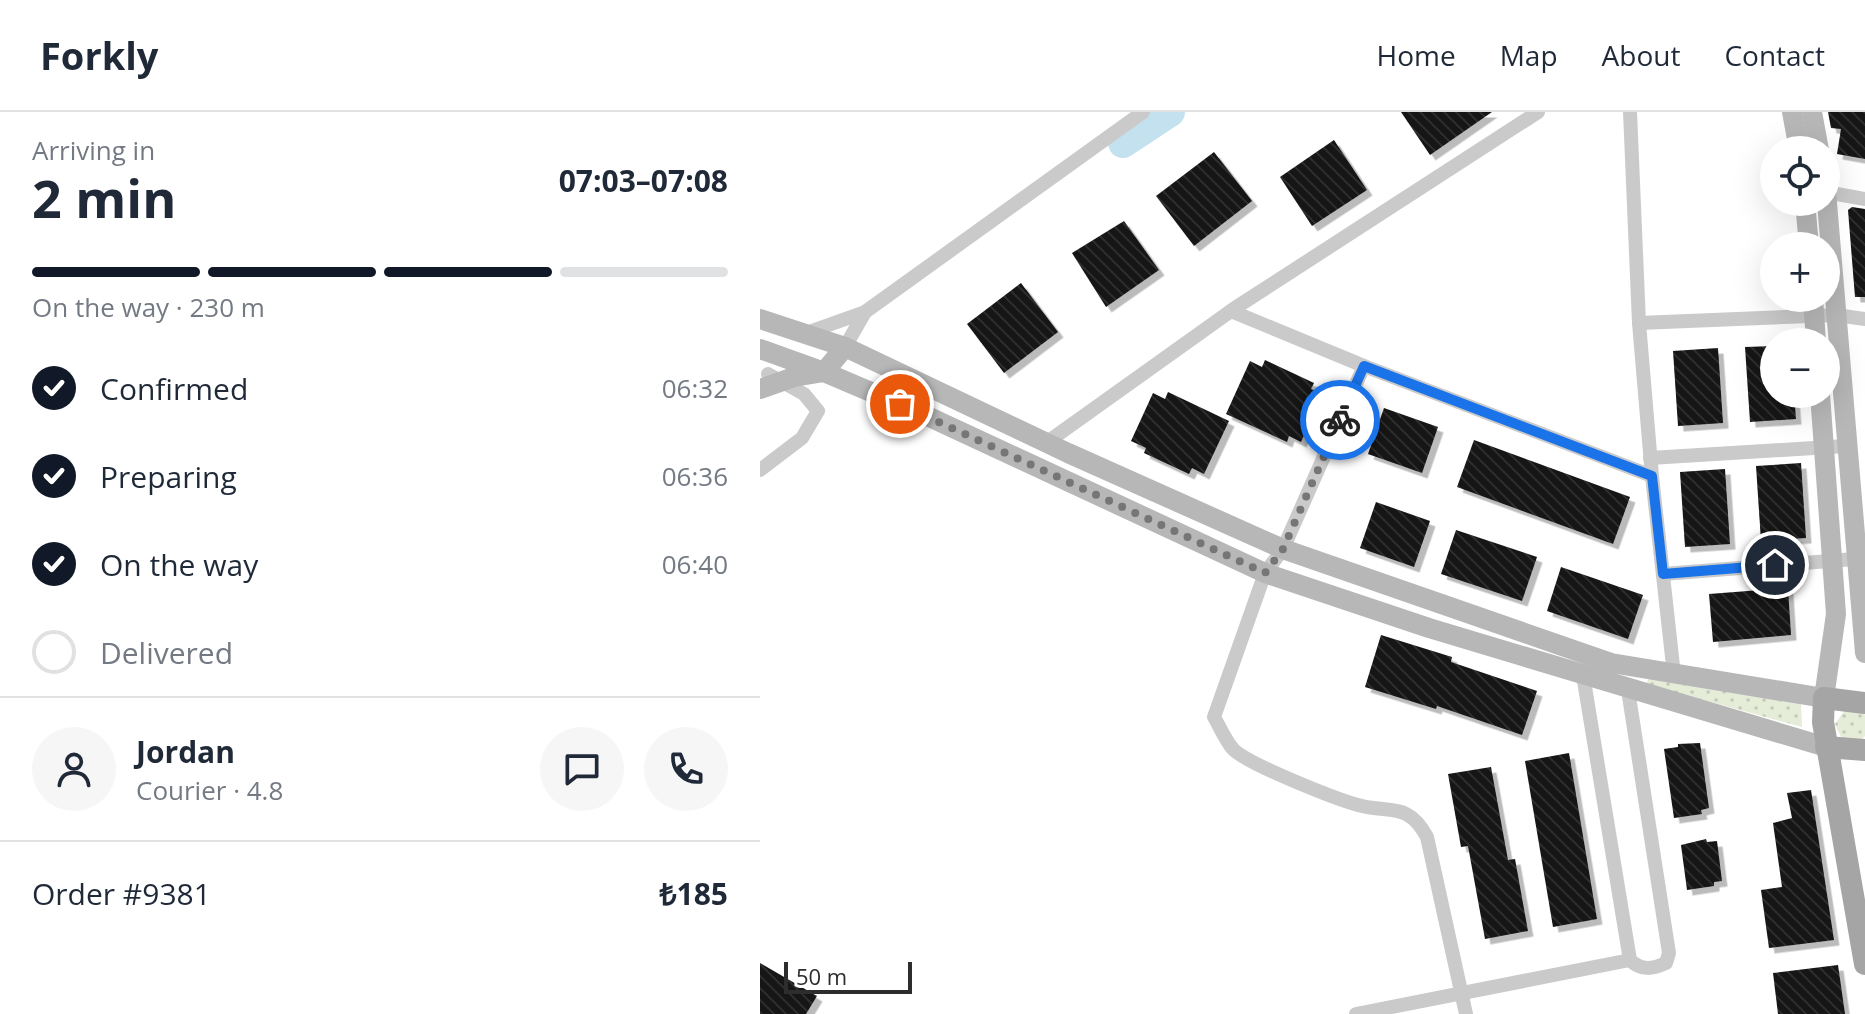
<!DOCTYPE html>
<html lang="en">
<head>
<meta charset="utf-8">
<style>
  :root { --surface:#fff; --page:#f6f6f7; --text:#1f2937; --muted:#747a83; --line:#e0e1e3; --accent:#111827 }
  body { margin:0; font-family:"Open Sans",sans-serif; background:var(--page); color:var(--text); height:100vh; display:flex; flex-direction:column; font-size:30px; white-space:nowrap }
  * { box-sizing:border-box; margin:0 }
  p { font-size:26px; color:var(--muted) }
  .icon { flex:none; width:44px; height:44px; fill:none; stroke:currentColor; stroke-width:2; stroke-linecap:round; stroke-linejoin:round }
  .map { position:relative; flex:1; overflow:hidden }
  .side { display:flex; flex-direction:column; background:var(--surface); width:760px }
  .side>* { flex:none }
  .tools { position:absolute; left:1000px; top:24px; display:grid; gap:16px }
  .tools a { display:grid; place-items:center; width:80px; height:80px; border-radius:50%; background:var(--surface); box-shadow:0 8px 32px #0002; font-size:40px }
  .scale { position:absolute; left:24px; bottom:20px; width:128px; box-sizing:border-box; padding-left:8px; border:4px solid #2d2d2d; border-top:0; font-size:22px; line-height:28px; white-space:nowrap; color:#2d2d2d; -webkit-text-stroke:6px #fff; paint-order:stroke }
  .pin { position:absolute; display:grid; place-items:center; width:68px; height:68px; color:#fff; margin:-34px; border:4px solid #fff; border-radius:50%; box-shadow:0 2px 8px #0007 }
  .courier { position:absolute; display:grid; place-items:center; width:80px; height:80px; margin:-40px; border:6px solid #1a73e8; border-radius:50%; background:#fff; color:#222; box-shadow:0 2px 10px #0007 }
  .overview em { font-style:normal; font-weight:700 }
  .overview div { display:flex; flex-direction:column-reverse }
  .overview { display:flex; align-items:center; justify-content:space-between; height:136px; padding:0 32px }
  h1 { font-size:52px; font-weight:700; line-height:60px }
  .bar { display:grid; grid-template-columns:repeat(4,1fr); gap:12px 8px; align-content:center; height:96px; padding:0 32px }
  .bar i { height:10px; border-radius:6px; background:var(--line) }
  .bar .on { background:var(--accent) }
  .bar p { grid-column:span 4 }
  .line { display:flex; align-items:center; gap:20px; padding:0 32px; border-top:2px solid var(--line) }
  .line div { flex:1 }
  .round { display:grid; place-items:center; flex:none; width:84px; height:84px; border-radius:42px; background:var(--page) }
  ol { padding:0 32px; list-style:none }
  li { display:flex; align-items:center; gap:24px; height:88px }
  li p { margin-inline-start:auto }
  li .icon { padding:8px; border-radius:50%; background:var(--accent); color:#fff; stroke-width:4 }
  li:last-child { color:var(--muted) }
  li i { width:44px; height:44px; border:4px solid var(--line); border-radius:50% }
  header { display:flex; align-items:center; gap:48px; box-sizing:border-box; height:112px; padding:0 40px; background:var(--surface); border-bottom:2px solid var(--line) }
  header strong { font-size:38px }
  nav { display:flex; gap:44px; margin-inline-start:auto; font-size:28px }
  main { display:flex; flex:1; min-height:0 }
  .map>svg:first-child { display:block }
  .grass { fill:url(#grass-dots) }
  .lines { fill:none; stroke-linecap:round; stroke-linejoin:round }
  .river { stroke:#c3e1ee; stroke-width:30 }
  .building { fill:url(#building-back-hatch); filter:url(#shadow) }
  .minor { stroke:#cacaca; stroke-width:14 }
  .secondary { stroke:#b7b7b7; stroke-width:20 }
  .primary { stroke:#a5a5a5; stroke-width:22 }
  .done { stroke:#767676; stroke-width:8; stroke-dasharray:0 14.4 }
  .route { stroke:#1a73e8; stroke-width:10 }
</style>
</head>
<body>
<header>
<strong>Forkly</strong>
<nav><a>Home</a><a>Map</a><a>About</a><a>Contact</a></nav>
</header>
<main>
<section class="side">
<div class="overview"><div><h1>2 min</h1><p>Arriving in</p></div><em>07:03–07:08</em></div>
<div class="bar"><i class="on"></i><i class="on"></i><i class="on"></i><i></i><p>On the way · 230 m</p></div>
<ol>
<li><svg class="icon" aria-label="check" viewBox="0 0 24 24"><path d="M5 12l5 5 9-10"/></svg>Confirmed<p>06:32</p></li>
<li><svg class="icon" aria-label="check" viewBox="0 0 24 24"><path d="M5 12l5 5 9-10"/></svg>Preparing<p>06:36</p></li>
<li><svg class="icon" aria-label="check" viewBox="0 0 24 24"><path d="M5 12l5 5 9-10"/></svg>On the way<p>06:40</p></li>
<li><i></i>Delivered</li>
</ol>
<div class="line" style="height:144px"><a class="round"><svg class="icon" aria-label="person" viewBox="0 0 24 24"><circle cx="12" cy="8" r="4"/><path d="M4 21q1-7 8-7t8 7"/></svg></a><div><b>Jordan</b><p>Courier · 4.8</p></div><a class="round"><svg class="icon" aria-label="chat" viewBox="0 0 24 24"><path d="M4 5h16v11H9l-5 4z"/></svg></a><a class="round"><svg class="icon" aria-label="phone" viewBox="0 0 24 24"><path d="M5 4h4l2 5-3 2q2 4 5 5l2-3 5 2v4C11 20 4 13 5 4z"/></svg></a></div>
<div class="line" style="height:104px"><div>Order #9381</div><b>₺185</b></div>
</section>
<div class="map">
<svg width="1105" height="902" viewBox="0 0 1105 902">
  <defs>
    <pattern id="grass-dots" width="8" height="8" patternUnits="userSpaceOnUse" patternTransform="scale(2)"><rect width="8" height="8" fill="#e5ecd8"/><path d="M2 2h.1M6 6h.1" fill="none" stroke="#c5cbba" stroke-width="1.8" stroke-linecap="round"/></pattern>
    <pattern id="building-back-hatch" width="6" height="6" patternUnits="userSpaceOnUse" patternTransform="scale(2)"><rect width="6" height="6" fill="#141414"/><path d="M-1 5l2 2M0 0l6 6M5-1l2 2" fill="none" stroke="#2e2e2e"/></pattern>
    <filter id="shadow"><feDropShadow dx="5.5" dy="5.5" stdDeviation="0" flood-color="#0004"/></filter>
  </defs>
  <rect width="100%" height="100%" fill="#fff"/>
  <g class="grass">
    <path d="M 889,566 L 1041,590 L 1042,615 L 886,572 Z"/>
    <path d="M 1085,598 L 1101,599 L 1105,603 L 1105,624 L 1102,627 L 1082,627 L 1075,612 Z"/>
  </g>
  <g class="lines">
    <path class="river" d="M 363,31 L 410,0"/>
  </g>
  <g class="building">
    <path d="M 641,0 L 732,0 L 670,43 Z"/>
    <path d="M 1068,0 L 1105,0 L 1105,47 L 1077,42 L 1081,17 L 1071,16 Z"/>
    <path d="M 574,28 L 607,78 L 552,114 L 520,65 Z"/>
    <path d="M 454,40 L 492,89 L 434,134 L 396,84 Z"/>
    <path d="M 1092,95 L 1105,97 L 1105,185 L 1095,185 L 1088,98 Z"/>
    <path d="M 364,109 L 399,158 L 346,195 L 312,141 Z"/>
    <path d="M 261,171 L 298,220 L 244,261 L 207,212 Z"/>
    <path d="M 1014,234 L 1014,282 L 1034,282 L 1036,307 L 990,310 L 985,235 Z"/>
    <path d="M 958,236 L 963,311 L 918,314 L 913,239 Z"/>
    <path d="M 505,248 L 554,271 L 551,277 L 563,282 L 541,330 L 529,324 L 527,330 L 466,302 L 490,249 L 502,255 Z"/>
    <path d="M 408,280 L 469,309 L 444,362 L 432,356 L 429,362 L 384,341 L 386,336 L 371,329 L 393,281 L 405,287 Z"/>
    <path d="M 624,296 L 678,315 L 662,361 L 608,342 Z"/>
    <path d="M 714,328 L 870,385 L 853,432 L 697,375 Z"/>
    <path d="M 1041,351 L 1046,426 L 1001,429 L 996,354 Z"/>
    <path d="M 965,357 L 970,432 L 925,435 L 920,360 Z"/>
    <path d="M 616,390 L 670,409 L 654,455 L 600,436 Z"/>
    <path d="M 696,418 L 777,445 L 762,489 L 681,462 Z"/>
    <path d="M 801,455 L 883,483 L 868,527 L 787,499 Z"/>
    <path d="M 1028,476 L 1031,523 L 953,530 L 949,482 Z"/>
    <path d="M 621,523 L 692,545 L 691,550 L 777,579 L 762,623 L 677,594 L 676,597 L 605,575 Z"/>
    <path d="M 940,631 L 949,696 L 941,698 L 942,702 L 914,706 L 904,637 L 918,635 L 918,632 Z"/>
    <path d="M 809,641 L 837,807 L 793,815 L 765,649 Z"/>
    <path d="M 731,655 L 748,748 L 755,747 L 768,819 L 725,827 L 708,734 L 701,735 L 688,662 Z"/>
    <path d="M 1051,678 L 1074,828 L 1009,836 L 1001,778 L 1022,775 L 1013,711 L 1032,706 L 1027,681 Z"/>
    <path d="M 946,727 L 947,730 L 957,729 L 962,769 L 954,770 L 954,774 L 927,778 L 921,733 Z"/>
    <path d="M 0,851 L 57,884 L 46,902 L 0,902 Z"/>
    <path d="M 1078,853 L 1085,902 L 1018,902 L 1013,861 Z"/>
  </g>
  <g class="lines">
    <g class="minor">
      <path d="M 870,0 L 879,211 L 892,364 L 914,563"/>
      <path d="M 1066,80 L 1105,87"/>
      <path d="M 471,199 L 604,254 L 892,364"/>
      <path d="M 879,211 L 1076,203 L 1105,207"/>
      <path d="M 46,221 L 105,200 L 383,0"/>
      <path d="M 85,235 L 105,200"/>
      <path d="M 604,254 L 523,437 L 505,461 L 454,605 C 460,615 465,628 473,637 C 487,652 576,687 598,693 C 629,702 648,689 667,725 L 706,902"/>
      <path d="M 286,331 L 475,196 L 778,0"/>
      <path d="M 890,346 L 1086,334"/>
      <path d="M 0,358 L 42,326 L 58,299 L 44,282 L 8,262"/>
      <path d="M 903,462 L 1095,447"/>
      <path d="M 823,563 L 870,848 C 881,859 893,857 906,851 L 909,841 L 868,578"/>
      <path d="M 596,902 L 870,848"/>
    </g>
    <g class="secondary">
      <path d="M 1032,0 L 1039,38"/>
      <path d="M 1052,0 L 1059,38"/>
      <path d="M 1066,79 L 1105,541"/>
      <path d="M 1045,90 L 1049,134"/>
      <path d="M 1053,186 L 1056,230"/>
      <path d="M 0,207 L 85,235 L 308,341 L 523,437 L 851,551 L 1064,586 L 1076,502 L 1060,282"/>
      <path d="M 0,237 L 64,260 L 165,303 L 505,461 L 669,516 L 1066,635"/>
      <path d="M 0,277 L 34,265 L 64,260 L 85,235"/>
    </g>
    <g class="primary">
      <path d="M 1105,591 L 1064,586 L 1063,610 L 1105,852"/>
      <path d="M 1066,635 L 1105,638"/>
    </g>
  </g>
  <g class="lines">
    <path class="done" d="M 140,292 L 505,461 L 523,437 L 580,308"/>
    <path class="route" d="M 580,308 L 604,254 L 892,364 L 903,462 L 1015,453"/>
  </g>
</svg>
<div class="tools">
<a><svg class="icon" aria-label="locate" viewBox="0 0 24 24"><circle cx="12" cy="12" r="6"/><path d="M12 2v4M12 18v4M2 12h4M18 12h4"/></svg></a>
<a>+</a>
<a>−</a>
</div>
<div class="scale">50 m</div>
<div class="pin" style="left:140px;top:292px;background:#ea580c"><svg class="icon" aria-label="bag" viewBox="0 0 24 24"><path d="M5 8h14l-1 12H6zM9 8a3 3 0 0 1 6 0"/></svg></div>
<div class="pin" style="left:1015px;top:453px;background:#1f2937"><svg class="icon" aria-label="home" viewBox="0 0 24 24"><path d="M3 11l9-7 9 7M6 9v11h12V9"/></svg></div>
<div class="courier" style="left:580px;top:308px"><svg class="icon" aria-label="bike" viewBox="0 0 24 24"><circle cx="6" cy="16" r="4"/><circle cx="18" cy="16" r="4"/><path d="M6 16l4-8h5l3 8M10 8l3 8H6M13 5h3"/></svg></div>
</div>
</main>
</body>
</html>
